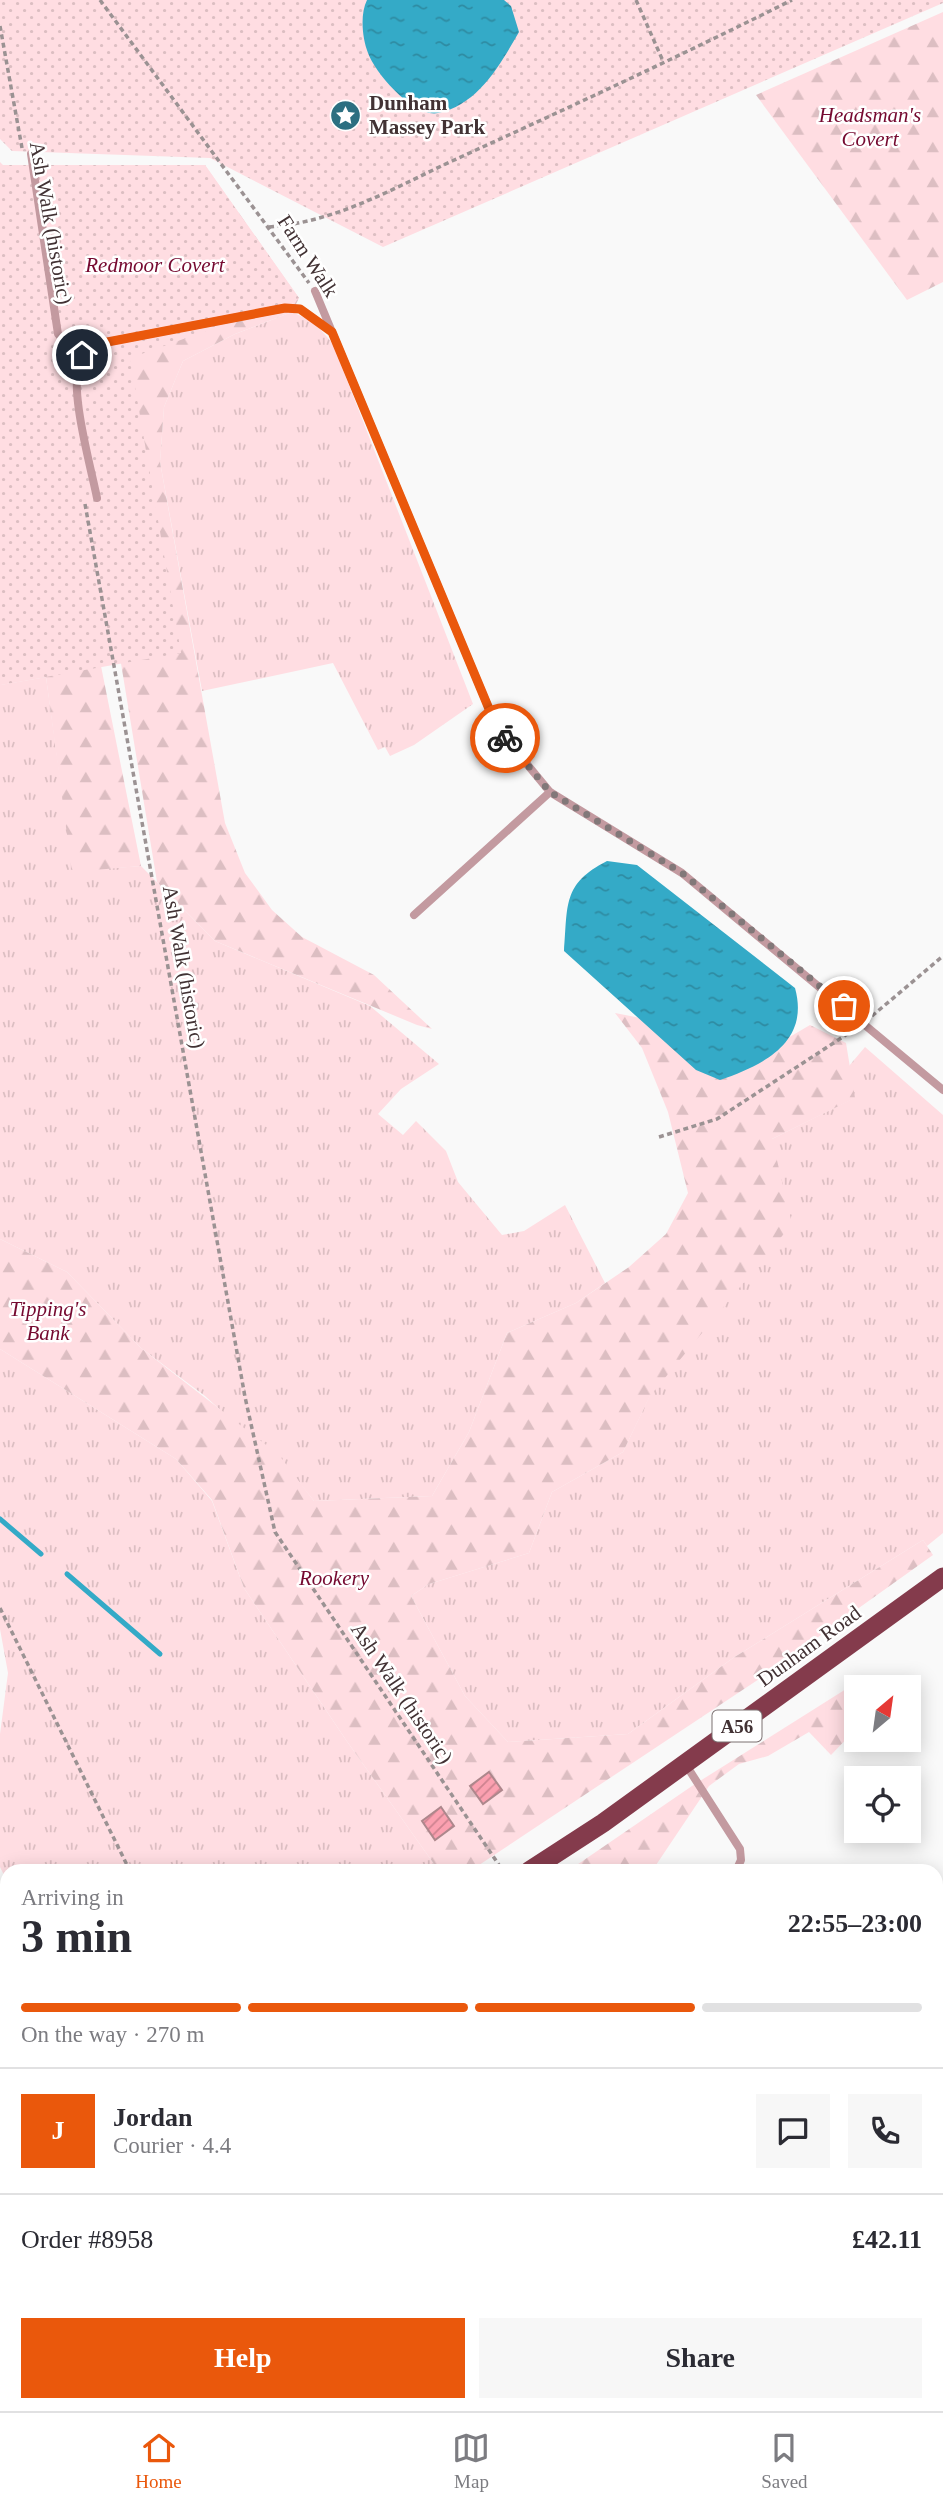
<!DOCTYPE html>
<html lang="en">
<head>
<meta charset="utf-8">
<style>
  :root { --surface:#fff; --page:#f7f7f7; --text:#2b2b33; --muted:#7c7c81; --line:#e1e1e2; --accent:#ea580c }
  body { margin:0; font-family:Georgia,serif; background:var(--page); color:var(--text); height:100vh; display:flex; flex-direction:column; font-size:26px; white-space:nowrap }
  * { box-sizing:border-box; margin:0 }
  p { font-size:23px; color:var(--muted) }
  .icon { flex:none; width:38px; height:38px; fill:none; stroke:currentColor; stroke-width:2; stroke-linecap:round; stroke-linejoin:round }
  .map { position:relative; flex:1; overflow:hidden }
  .details { position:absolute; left:0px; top:1864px; width:943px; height:548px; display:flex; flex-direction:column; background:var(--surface); border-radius:21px 21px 0 0; box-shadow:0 4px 18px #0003 }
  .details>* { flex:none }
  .needle { width:46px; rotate:29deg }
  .controls { position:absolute; left:844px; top:1675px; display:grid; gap:14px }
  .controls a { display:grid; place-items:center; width:77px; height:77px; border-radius:0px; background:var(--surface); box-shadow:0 4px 18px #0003; font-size:35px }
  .pin { position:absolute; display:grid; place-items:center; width:60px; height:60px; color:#fff; margin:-30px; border:4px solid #fff; border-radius:50%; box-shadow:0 2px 7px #0007 }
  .courier { position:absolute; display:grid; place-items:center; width:70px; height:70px; margin:-35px; border:5px solid #ea580c; border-radius:50%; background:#fff; color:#222; box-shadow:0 2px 9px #0007 }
  .summary em { font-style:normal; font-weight:700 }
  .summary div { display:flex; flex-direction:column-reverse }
  .summary { display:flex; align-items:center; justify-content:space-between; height:119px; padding:0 21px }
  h1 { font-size:46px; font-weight:700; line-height:52px }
  .bar { display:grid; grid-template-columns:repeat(4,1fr); gap:10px 7px; align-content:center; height:84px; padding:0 21px }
  .bar i { height:9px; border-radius:5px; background:var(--line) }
  .bar .active { background:var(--accent) }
  .bar p { grid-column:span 4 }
  .line { display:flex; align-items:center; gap:18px; padding:0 21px; border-top:2px solid var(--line) }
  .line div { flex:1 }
  .round { display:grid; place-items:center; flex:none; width:74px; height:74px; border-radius:0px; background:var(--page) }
  .action { display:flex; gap:14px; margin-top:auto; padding:14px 21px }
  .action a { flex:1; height:80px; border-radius:0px; background:var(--accent); color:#fff; font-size:28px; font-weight:700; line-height:80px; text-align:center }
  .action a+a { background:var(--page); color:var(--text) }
  .tabs { display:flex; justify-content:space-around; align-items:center; height:98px; border-top:2px solid var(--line); background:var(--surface); font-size:19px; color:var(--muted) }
  .tabs a { display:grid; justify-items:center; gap:4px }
  .tabs .active { color:var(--accent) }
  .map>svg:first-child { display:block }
  .grass { fill:url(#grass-tufts) }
  .forest { fill:url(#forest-firs) }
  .park { fill:url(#park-dots) }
  .water { fill:url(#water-ripples) }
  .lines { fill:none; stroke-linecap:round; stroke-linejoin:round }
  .stream { stroke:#34aac7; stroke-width:5 }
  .river { stroke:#34aac7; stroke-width:32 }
  .building { fill:url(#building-hatch); stroke:#ad878c; stroke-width:2 }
  .path { stroke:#9b9293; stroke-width:3.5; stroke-dasharray:5 3.5; stroke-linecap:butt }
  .service { stroke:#c39aa0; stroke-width:8 }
  .trunk { stroke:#843b4c; stroke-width:19 }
  .done { stroke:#827879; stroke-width:7; stroke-dasharray:0 12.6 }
  .route { stroke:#ea580c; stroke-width:9 }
  .labels { text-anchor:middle; stroke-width:5; stroke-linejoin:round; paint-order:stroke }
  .shield { fill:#fff; stroke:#7b7071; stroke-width:2 }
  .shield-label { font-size:19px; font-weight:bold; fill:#423234 }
  .poi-label { font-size:21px; font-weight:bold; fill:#423234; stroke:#fff; text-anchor:start }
  .park-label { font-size:21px; font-style:italic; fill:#750930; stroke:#fff }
  .street-label { font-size:21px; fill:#423234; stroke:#fff }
</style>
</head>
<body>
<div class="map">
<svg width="943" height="2411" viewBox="0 0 943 2411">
  <defs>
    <pattern id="grass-tufts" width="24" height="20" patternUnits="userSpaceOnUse" patternTransform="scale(1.75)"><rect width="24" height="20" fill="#ffdde2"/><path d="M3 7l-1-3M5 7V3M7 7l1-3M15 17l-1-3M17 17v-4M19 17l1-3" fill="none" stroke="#dcbec2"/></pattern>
    <pattern id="forest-firs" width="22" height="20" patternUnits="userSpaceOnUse" patternTransform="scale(1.75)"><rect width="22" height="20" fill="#ffdde2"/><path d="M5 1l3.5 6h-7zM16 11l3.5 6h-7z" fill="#dcbec2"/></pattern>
    <pattern id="park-dots" width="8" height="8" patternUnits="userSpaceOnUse" patternTransform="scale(1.75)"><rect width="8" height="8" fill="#ffdde2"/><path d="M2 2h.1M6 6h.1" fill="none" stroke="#dcbec2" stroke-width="1.8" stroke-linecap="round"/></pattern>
    <pattern id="water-ripples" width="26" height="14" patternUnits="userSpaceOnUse" patternTransform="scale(1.75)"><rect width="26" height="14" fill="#34aac7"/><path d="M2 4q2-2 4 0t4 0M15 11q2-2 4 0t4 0" fill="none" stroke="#2e8ba2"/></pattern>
    <pattern id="building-hatch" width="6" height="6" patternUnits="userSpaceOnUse" patternTransform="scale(1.75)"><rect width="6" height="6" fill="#fba0b0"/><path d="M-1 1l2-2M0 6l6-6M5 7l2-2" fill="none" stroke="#cd8390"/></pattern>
  </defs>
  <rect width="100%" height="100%" fill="#f9f9f9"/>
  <g class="grass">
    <path d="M 292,312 L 314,322 L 333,344 L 473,704 L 414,745 L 390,756 L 385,747 L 378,750 L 333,663 L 202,691 L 160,462 L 164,407 L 183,361 L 235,334 Z"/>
    <path d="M 46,677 L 73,871 L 141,866 L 215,941 L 370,1006 L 439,1064 L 401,1089 L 378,1114 L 403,1135 L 416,1121 L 446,1151 L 458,1182 L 502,1235 L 524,1231 L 565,1205 L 605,1283 L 576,1303 L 507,1333 L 469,1432 L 432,1496 L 314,1501 L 299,1482 L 205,1396 L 141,1348 L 67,1272 L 0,1239 L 0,685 Z"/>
    <path d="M 865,1047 L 943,1115 L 943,1533 L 927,1546 L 923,1540 L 733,1658 L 628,1734 L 508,1742 L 465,1696 L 411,1596 L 429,1584 L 529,1553 L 552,1492 L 623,1452 L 772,1139 L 854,1098 L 849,1066 Z"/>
    <path d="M 0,1349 L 176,1459 L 212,1501 L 244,1588 L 346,1740 L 439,1871 L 7,1871 L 6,1879 L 0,1867 L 0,1734 L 8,1673 L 0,1629 Z"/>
    <path d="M 5,1943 L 7,1947 L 7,2041 L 0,2030 L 0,1954 Z"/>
    <path d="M 7,2251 L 7,2404 L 383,2404 L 386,2411 L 0,2411 L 0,2264 Z"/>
    <path d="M 486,2405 L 713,2404 L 720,2411 L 483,2411 Z"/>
  </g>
  <g class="forest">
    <path d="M 943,12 L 943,282 L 907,300 L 756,95 Z"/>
    <path d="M 205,165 L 299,298 L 292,312 L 235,334 L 183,361 L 164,407 L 160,462 L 225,823 L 245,873 L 272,910 L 302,937 L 374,975 L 432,1029 L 417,1025 L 215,941 L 157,882 L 101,542 L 93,356 Z"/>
    <path d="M 0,317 L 82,571 L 141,866 L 72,872 L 46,677 L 0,685 Z"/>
    <path d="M 615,1013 L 666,1023 L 752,1059 L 810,1025 L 846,1043 L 855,1098 L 772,1139 L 792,1224 L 650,1396 L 623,1452 L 552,1492 L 529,1553 L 429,1584 L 411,1596 L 465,1696 L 508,1742 L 628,1734 L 733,1658 L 923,1540 L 933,1555 L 765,1675 L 470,1871 L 439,1871 L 346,1740 L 244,1588 L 212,1500 L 176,1459 L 0,1349 L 0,1239 L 67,1272 L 141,1348 L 279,1455 L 314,1501 L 432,1496 L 469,1432 L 507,1333 L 576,1303 L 629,1267 L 666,1234 L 688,1193 L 668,1112 L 642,1048 Z"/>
    <path d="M 854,1684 L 856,1729 L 831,1755 L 809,1732 L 768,1756 L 739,1764 L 709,1786 L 652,1871 L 568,1871 L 692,1786 Z"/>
    <path d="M 936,2048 L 943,2056 L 943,2411 L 858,2411 L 848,2405 L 849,2411 L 745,2411 L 741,2405 L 936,2404 Z"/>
  </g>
  <g class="park">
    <path d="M 0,0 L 943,0 L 943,3 L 383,247 L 210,158 L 12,151 L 0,139 Z"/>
    <path d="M 0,162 L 3,165 L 205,165 L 299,298 L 130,358 L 181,653 L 0,685 Z"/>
  </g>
  <g class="water">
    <path d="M 367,0 L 504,0 L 511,6 L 519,32 C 500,65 478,105 438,113 C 414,118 375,73 368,53 C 362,38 360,14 367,0 Z"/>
    <path d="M 607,861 L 637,865 L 795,988 C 810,1042 764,1065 720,1080 L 696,1070 L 564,951 C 568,905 562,884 607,861 Z"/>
  </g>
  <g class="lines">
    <g class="stream">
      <path d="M 0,1519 L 41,1554"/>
      <path d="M 67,1574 L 160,1654"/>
      <path d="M 0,1942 L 7,1934"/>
    </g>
    <g class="river">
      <path d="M 0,1917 L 7,1922"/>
      <path d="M 399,2404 L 403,2411"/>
      <path d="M 742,2404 L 746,2411"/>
      <path d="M 454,2411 L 458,2404"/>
    </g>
  </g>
  <g class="building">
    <path d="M 489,1772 L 502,1790 L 483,1804 L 470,1786 Z"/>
    <path d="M 441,1807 L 454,1826 L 435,1840 L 422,1821 Z"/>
  </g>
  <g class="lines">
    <g class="path">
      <path d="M 100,0 L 309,283"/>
      <path d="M 636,0 L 663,61"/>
      <path d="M 0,26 L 22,148"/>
      <path d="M 269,227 C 336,222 392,189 452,161 C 566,109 680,56 792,0"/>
      <path d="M 59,355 L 63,379"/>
      <path d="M 85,504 L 245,1397 L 275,1532 L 503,1871"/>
      <path d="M 872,1016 L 943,956"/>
      <path d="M 659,1137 L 717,1119 L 852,1031"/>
      <path d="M 0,1608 L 130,1871"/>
      <path d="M 763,2404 L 766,2411"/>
    </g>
    <g class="service">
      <path d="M 31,154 L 58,334 L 69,347 L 82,355"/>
      <path d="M 315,291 L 497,728 L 550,792 L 682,873 L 943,1090"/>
      <path d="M 97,498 C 91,467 67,384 81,358 C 84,352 91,348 97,344 L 285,308 L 300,309 L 330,330"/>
      <path d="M 414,915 L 550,792"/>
      <path d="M 686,1765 L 740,1849 L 741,1860 L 736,1871"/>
    </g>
    <g class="trunk">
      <path d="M 529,1871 L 603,1823 L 943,1577"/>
      <path d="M 0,2102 L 7,2106"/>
      <path d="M 0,2199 L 7,2193"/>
    </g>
  </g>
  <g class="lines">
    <path class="done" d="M 505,738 L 550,792 L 682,873 L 844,1006"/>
    <path class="route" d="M 82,355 L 97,344 L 285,308 L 300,309 L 332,332 L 497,728 L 505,738"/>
  </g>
  <defs>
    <symbol id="sight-disc" viewBox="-11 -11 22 22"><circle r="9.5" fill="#2c6f81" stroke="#fff"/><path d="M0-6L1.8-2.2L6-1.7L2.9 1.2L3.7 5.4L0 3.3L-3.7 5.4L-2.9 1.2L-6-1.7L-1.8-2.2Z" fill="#fff"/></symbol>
  </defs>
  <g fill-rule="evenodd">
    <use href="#sight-disc" x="328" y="98" width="35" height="35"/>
  </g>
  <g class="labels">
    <rect class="shield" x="712.5" y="1710.5" width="49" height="31" rx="5"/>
    <g class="shield-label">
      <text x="737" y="1733">A56</text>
    </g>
    <g class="poi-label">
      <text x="369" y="110">Dunham<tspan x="369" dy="24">Massey Park</tspan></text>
    </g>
    <g class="park-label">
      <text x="870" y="122">Headsman's<tspan x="870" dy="24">Covert</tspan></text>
      <text x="155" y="272">Redmoor Covert</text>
      <text x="48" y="1316">Tipping's<tspan x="48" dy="24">Bank</tspan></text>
      <text x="334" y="1585">Rookery</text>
    </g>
    <g class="street-label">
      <text transform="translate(51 223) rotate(80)" y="7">Ash Walk (historic)</text>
      <text transform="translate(308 256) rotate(57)" y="7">Farm Walk</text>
      <text transform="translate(184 967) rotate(80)" y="7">Ash Walk (historic)</text>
      <text transform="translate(809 1646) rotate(-36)" y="7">Dunham Road</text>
      <text transform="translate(402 1693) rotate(56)" y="7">Ash Walk (historic)</text>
    </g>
  </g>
</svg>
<div class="controls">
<a><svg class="needle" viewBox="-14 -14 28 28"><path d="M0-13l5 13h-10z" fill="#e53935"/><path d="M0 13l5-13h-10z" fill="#7c7c81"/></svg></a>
<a><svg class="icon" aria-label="locate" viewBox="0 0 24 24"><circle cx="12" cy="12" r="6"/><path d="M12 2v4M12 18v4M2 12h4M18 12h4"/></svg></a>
</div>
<div class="pin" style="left:844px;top:1006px;background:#ea580c"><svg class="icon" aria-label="bag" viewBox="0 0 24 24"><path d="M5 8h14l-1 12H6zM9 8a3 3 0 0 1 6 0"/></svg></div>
<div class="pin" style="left:82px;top:355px;background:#1f2937"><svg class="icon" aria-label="home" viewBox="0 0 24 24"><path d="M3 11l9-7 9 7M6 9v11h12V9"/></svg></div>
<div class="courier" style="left:505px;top:738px"><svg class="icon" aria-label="bike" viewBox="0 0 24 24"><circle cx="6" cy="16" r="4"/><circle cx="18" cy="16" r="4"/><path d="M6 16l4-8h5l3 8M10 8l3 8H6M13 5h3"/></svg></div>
<section class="details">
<div class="summary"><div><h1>3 min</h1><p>Arriving in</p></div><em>22:55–23:00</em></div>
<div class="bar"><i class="active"></i><i class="active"></i><i class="active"></i><i></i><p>On the way · 270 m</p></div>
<div class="line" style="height:126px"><b class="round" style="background:var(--accent);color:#fff">J</b><div><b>Jordan</b><p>Courier · 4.4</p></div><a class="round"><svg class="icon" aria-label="chat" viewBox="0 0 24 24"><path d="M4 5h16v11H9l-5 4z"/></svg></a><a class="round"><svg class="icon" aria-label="phone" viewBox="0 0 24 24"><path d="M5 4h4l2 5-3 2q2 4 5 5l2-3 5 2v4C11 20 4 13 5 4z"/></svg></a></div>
<div class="line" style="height:91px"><div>Order #8958</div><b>£42.11</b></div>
<div class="action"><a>Help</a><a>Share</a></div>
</section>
</div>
<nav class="tabs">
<a class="active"><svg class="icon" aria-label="home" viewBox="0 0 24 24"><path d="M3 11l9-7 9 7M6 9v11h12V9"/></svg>Home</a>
<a><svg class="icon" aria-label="map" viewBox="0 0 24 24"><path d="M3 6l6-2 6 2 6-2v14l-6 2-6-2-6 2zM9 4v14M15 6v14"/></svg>Map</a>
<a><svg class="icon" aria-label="saved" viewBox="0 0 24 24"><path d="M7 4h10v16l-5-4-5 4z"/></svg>Saved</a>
</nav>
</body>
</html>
